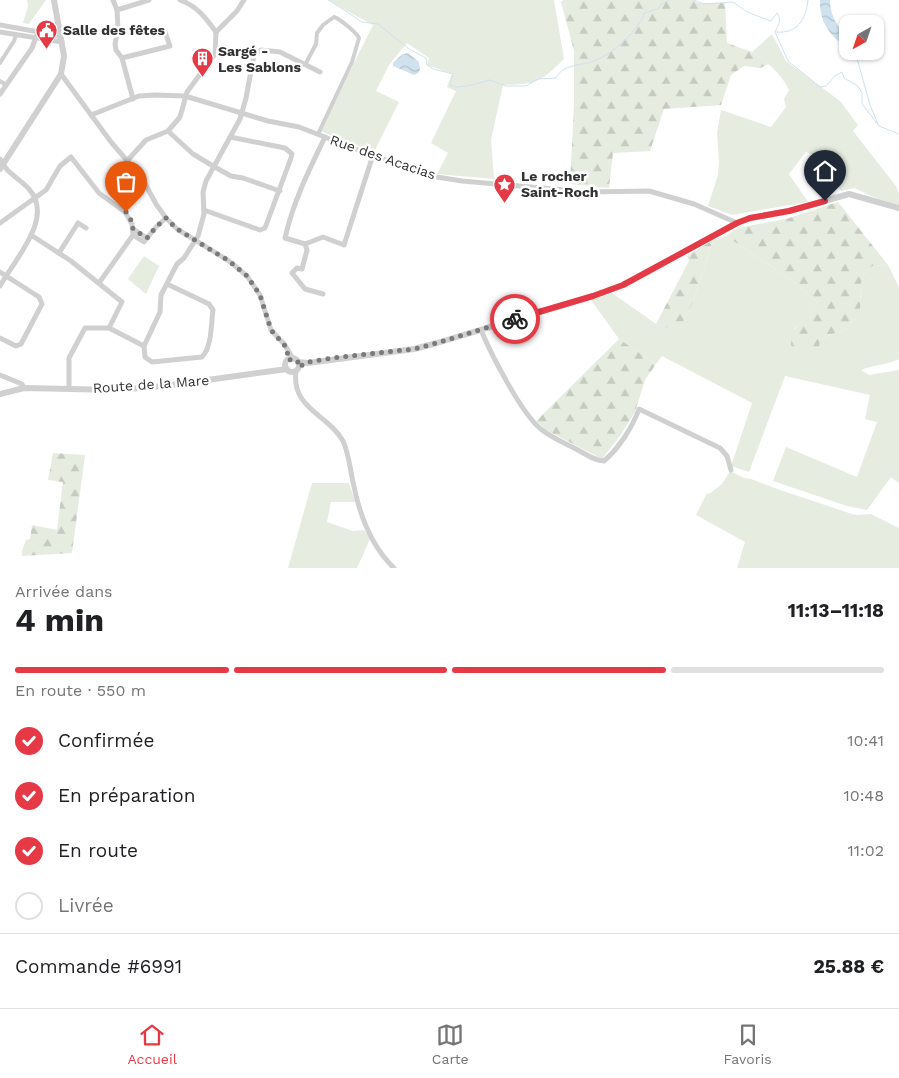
<!DOCTYPE html>
<html lang="fr">
<head>
<meta charset="utf-8">
<style>
  :root { --surface:#fff; --page:#f6f6f6; --text:#202124; --muted:#757577; --line:#e0e0e0; --accent:#e63946 }
  body { margin:0; font-family:"Work Sans",sans-serif; background:var(--page); color:var(--text); height:100vh; display:flex; flex-direction:column; font-size:19px; white-space:nowrap }
  * { box-sizing:border-box; margin:0 }
  p { font-size:16px; color:var(--muted) }
  .icon { flex:none; width:28px; height:28px; fill:none; stroke:currentColor; stroke-width:2; stroke-linecap:round; stroke-linejoin:round }
  .map { position:relative; height:568px; overflow:hidden }
  .side { display:flex; flex-direction:column; background:var(--surface); flex:1 }
  .side>* { flex:none }
  .needle { width:32px; rotate:220deg }
  .buttons { position:absolute; left:839px; top:15px; display:grid; gap:10px }
  .buttons a { display:grid; place-items:center; width:45px; height:45px; border-radius:10px; background:var(--surface); box-shadow:0 1px 4px #0004; font-size:25px }
  .pin { position:absolute; display:grid; place-items:center; width:42px; height:42px; color:#fff; margin:-51px -21px; border-radius:50% 50% 50% 0; rotate:-45deg; box-shadow:0 0 5px #0007 }
  .pin .icon { rotate:45deg }
  .courier { position:absolute; display:grid; place-items:center; width:50px; height:50px; margin:-25px; border:4px solid #e63946; border-radius:50%; background:#fff; color:#222; box-shadow:0 1px 6px #0007 }
  .headline em { font-style:normal; font-weight:700 }
  .headline div { display:flex; flex-direction:column-reverse }
  .headline { display:flex; align-items:center; justify-content:space-between; height:85px; padding:0 15px }
  h1 { font-size:32px; font-weight:700; line-height:38px }
  .bar { display:grid; grid-template-columns:repeat(4,1fr); gap:8px 5px; align-content:center; height:60px; padding:0 15px }
  .bar i { height:6px; border-radius:4px; background:var(--line) }
  .bar .selected { background:var(--accent) }
  .bar p { grid-column:span 4 }
  .line { display:flex; align-items:center; gap:12px; padding:0 15px; border-top:1px solid var(--line) }
  .line div { flex:1 }
  ol { padding:0 15px; list-style:none }
  li { display:flex; align-items:center; gap:15px; height:55px }
  li p { margin-inline-start:auto }
  li .icon { padding:5px; border-radius:50%; background:var(--accent); color:#fff; stroke-width:4 }
  li:last-child { color:var(--muted) }
  li i { width:28px; height:28px; border:2px solid var(--line); border-radius:50% }
  .tabs { display:flex; justify-content:space-around; align-items:center; height:70px; border-top:1px solid var(--line); background:var(--surface); font-size:14px; color:var(--muted) }
  .tabs a { display:grid; justify-items:center; gap:2px }
  .tabs .selected { color:var(--accent) }
  .map>svg:first-child { display:block }
  .green { fill:#e6ecdf }
  .forest { fill:url(#forest-firs) }
  .water { fill:url(#water-waves) }
  .lines { fill:none; stroke-linecap:round; stroke-linejoin:round }
  .stream { stroke:#cfe2ee; stroke-width:1 }
  .pedestrian { stroke:#d0d0d0; stroke-width:4 }
  .minor { stroke:#d0d0d0; stroke-width:5 }
  .tertiary { stroke:#d0d0d0; stroke-width:6 }
  .done { stroke:#7a7a7a; stroke-width:5; stroke-dasharray:0 9 }
  .route { stroke:#e63946; stroke-width:6 }
  .labels { text-anchor:middle; stroke-width:5; stroke-linejoin:round; paint-order:stroke }
  .poi-label { font-size:14px; font-weight:bold; fill:#333; stroke:#fff; text-anchor:start }
  .street-label { font-size:14px; fill:#333; stroke:#fff }
</style>
</head>
<body>
<div class="map">
<svg width="899" height="568" viewBox="0 0 899 568">
  <defs>
    <pattern id="forest-firs" width="22" height="20" patternUnits="userSpaceOnUse" patternTransform="scale(1.25)"><rect width="22" height="20" fill="#e6ecdf"/><path d="M5 1l3.5 6h-7zM16 11l3.5 6h-7z" fill="#c6cbc0"/></pattern>
    <pattern id="water-waves" width="16" height="10" patternUnits="userSpaceOnUse" patternTransform="scale(1.25)"><rect width="16" height="10" fill="#cfe2ee"/><path d="M0 5q4-4 8 0t8 0" fill="none" stroke="#b2c2cd"/></pattern>
  </defs>
  <rect width="100%" height="100%" fill="#fff"/>
  <g class="green">
    <path d="M 27,0 L 46,0 L 29,24 L 23,23 L 28,6 Z"/>
    <path d="M 327,0 L 554,0 L 564,59 C 540,83 536,84 503,85 L 491,140 L 494,179 L 437,174 L 448,153 L 431,143 L 456,91 L 447,87 L 452,74 L 427,65 L 429,58 L 407,43 L 389,65 L 376,91 L 399,102 L 374,152 L 320,131 L 373,25 Z"/>
    <path d="M 772,34 L 786,61 L 840,101 L 858,125 L 853,131 L 896,186 L 899,193 L 899,205 L 880,200 L 854,188 L 841,191 L 813,155 L 806,152 L 789,174 L 808,202 L 732,215 L 708,206 L 718,175 L 719,161 L 717,133 L 721,110 L 771,127 L 786,107 L 784,99 L 789,90 C 781,73 767,62 752,52 Z"/>
    <path d="M 726,236 L 794,282 L 818,303 L 794,329 L 819,351 L 820,339 L 846,329 L 860,313 L 861,284 L 864,274 L 872,266 L 888,265 L 899,287 L 899,359 C 887,365 873,365 861,370 L 869,375 L 899,370 L 899,483 L 891,477 L 867,510 L 847,506 L 773,481 L 786,447 L 857,477 L 877,422 L 865,419 L 870,395 L 785,376 L 749,472 L 731,466 L 752,403 L 662,356 L 656,364 L 619,339 L 591,300 L 612,293 L 656,324 L 678,330 L 693,303 L 713,240 Z"/>
    <path d="M 144,256 L 159,266 L 146,294 L 128,279 Z"/>
    <path d="M 730,471 L 744,478 L 751,479 L 780,490 L 852,514 L 857,515 L 871,514 L 899,528 L 899,568 L 737,568 L 745,542 L 696,515 L 707,493 L 709,494 L 722,484 Z"/>
    <path d="M 312,483 L 349,483 L 355,502 L 331,502 L 327,522 L 353,531 L 364,530 L 370,539 L 357,568 L 288,568 Z"/>
  </g>
  <g class="forest">
    <path d="M 563,0 L 694,0 L 698,3 L 725,3 L 727,43 L 752,52 L 769,64 L 760,68 L 744,66 L 731,75 L 721,105 L 664,109 L 650,151 L 613,153 L 609,188 L 570,184 L 574,103 L 574,51 L 561,2 Z"/>
    <path d="M 838,202 L 888,265 L 872,266 L 864,274 L 861,284 L 860,313 L 846,329 L 820,339 L 819,351 L 793,351 C 784,332 807,316 818,303 L 794,282 L 726,236 L 737,228 L 786,219 Z"/>
    <path d="M 713,240 L 693,303 L 678,331 L 656,324 L 689,261 L 687,256 Z"/>
    <path d="M 619,339 L 656,364 L 645,380 L 635,412 L 620,436 L 602,459 L 546,430 L 536,421 Z"/>
    <path d="M 53,453 L 85,455 L 72,553 L 22,556 L 22,551 L 26,540 L 30,539 L 32,525 L 57,530 L 63,482 L 48,480 Z"/>
  </g>
  <g class="water">
    <path d="M 820,0 L 830,0 C 830,14 836,26 847,35 L 847,47 C 830,37 819,21 820,0 Z"/>
    <path d="M 408,53 L 419,62 L 420,70 L 418,73 L 414,75 L 393,66 L 393,63 C 398,58 401,54 408,53 Z"/>
  </g>
  <g class="lines">
    <g class="stream">
      <path d="M 329,0 L 362,22 L 378,24 L 409,49 L 426,58 L 427,65 L 433,69 L 453,74 L 450,85 L 455,87 L 468,86 L 490,80 L 506,86 L 526,86 L 538,79 L 556,78 C 563,64 580,66 594,61 C 609,55 624,43 634,30 C 638,25 643,20 644,13 L 658,9 L 661,4 L 670,0"/>
      <path d="M 694,0 L 704,4 L 733,2 L 747,12 L 771,21 L 777,13 C 782,19 778,26 775,32 L 788,61 L 820,87 L 826,86 L 835,76 L 842,72 L 844,78 L 858,86 L 862,93 L 862,104 L 879,126 L 899,134"/>
      <path d="M 776,32 C 797,34 806,20 808,0"/>
      <path d="M 855,51 L 870,105 L 878,124"/>
    </g>
    <g class="pedestrian">
      <path d="M 0,63 L 14,41 L 16,35"/>
      <path d="M 305,65 L 316,44 L 317,33 L 323,25 L 334,17 C 340,19 356,32 359,38 L 352,62 L 318,134"/>
      <path d="M 0,81 L 6,85"/>
    </g>
    <g class="minor">
      <path d="M 113,0 L 117,10 L 118,29 L 115,44 L 116,50 L 122,58 L 133,99"/>
      <path d="M 180,0 C 197,6 206,18 216,32"/>
      <path d="M 117,10 L 149,0"/>
      <path d="M 0,25 L 61,36"/>
      <path d="M 0,32 L 62,42"/>
      <path d="M 122,58 L 170,46 L 165,32"/>
      <path d="M 61,74 L 111,142 L 142,178 L 156,204 L 166,218 L 177,229 L 229,261 L 247,276 L 260,295 L 271,330 L 285,345 L 293,359"/>
      <path d="M 0,94 L 32,48 L 38,32"/>
      <path d="M 91,115 L 139,96 L 155,95 L 185,96 L 268,121 L 299,127 L 353,148 L 437,177 L 462,181 L 588,192 L 649,191 L 694,204 L 737,223"/>
      <path d="M 168,131 L 193,154 L 213,166 L 231,176 L 243,178 L 280,191"/>
      <path d="M 325,137 C 309,170 293,202 285,238 L 305,244 L 323,237 L 344,245 L 373,155"/>
      <path d="M 0,159 C 6,173 19,178 29,189 C 55,218 14,260 0,286"/>
      <path d="M 127,161 L 146,140 L 168,131 L 180,117 L 187,92 L 215,54 L 216,32 L 237,11 L 244,0"/>
      <path d="M 204,210 L 260,230 L 265,228 L 291,158 L 292,154 L 285,148 L 230,137"/>
      <path d="M 0,223 L 46,190 L 60,166 L 71,157 L 99,193 L 125,212 L 132,224 L 133,235 L 99,283"/>
      <path d="M 133,229 L 147,238"/>
      <path d="M 31,235 L 71,261 L 122,302 L 109,328"/>
      <path d="M 133,235 L 144,242 L 156,227 L 166,218"/>
      <path d="M 305,244 L 307,250 L 302,269 L 297,268 L 292,273 L 305,289 L 323,294"/>
      <path d="M 59,253 L 78,223 L 86,228"/>
      <path d="M 0,272 L 39,297 L 42,304 L 21,344 L 16,346 L 0,338"/>
      <path d="M 167,284 L 209,304 L 213,310 C 211,324 212,347 202,357 L 152,362 L 145,357 L 144,346 L 160,312 L 161,295 L 177,264 L 184,258 L 198,236 L 204,214 L 203,192 L 206,181 L 240,119 L 246,98 L 254,55 L 261,50 L 280,52 L 320,72"/>
      <path d="M 481,330 C 491,354 522,415 542,430 C 552,438 565,443 576,449 C 584,453 594,461 604,461 C 619,448 632,428 639,409 L 720,448 L 727,456 L 731,470"/>
      <path d="M 296,371 C 291,409 328,414 343,441 C 349,454 350,469 353,482 C 359,513 371,546 394,568"/>
      <path d="M 0,375 L 22,384 L 24,388"/>
      <path d="M 69,389 L 69,358 L 85,328 L 109,328 L 144,346"/>
    </g>
    <g class="tertiary">
      <path d="M 0,169 L 61,74 L 64,56 L 54,0"/>
      <circle cx="292" cy="365" r="7"/>
      <path d="M 298,362 L 308,363 L 414,349 L 437,343 L 593,296 L 623,285 L 737,223 L 750,218 L 789,211 L 849,194 L 899,208"/>
      <path d="M 0,394 L 24,388 L 116,390 L 164,386 L 287,369"/>
    </g>
  </g>
  <g class="lines">
    <path class="done" d="M 126,212 L 131,220 L 133,229 L 147,238 L 156,227 L 166,218 L 177,229 L 229,261 L 247,276 L 260,295 L 271,330 L 287,348 L 288,360 L 295,359 L 299,363 L 299,367 L 308,362 L 333,358 L 414,349 L 437,343 L 515,319"/>
    <path class="route" d="M 515,319 L 593,296 L 623,285 L 737,223 L 750,218 L 789,211 L 825,201"/>
  </g>
  <defs>
    <symbol id="civic-pin" viewBox="-11 -11 22 30"><path d="M0 17L-7.5 6A9.5 9.5 0 1 1 7.5 6Z" fill="#e63946" stroke="#fff"/><path d="M-.6-6.5H3V-4.5H.6V-3L4-1V1h2V6H-6V1h2V-1L-.6-3ZM-1.2 2.5V6h2.4V2.5Z" fill="#fff"/></symbol>
    <symbol id="building-pin" viewBox="-11 -11 22 30"><path d="M0 17L-7.5 6A9.5 9.5 0 1 1 7.5 6Z" fill="#e63946" stroke="#fff"/><path d="M-4-6H4V6H1V3H-1V6H-4ZM-2.5-4.3h1.7v1.8h-1.7ZM.8-4.3h1.7v1.8H.8ZM-2.5-1h1.7V.8h-1.7ZM.8-1h1.7V.8H.8Z" fill="#fff"/></symbol>
    <symbol id="sight-pin" viewBox="-11 -11 22 30"><path d="M0 17L-7.5 6A9.5 9.5 0 1 1 7.5 6Z" fill="#e63946" stroke="#fff"/><path d="M0-6L1.8-2.2L6-1.7L2.9 1.2L3.7 5.4L0 3.3L-3.7 5.4L-2.9 1.2L-6-1.7L-1.8-2.2Z" fill="#fff"/></symbol>
  </defs>
  <g fill-rule="evenodd">
    <use href="#civic-pin" x="34" y="18" width="25" height="34"/>
    <use href="#building-pin" x="190" y="46" width="25" height="34"/>
    <use href="#sight-pin" x="492" y="172" width="25" height="34"/>
  </g>
  <g class="labels">
    <g class="poi-label">
      <text x="63" y="35">Salle des fêtes</text>
      <text x="218" y="56">Sargé -<tspan x="218" dy="16">Les Sablons</tspan></text>
      <text x="521" y="181">Le rocher<tspan x="521" dy="16">Saint-Roch</tspan></text>
    </g>
    <g class="street-label">
      <text transform="translate(383 157) rotate(19)" y="5">Rue des Acacias</text>
      <text transform="translate(151 384) rotate(-4)" y="5">Route de la Mare</text>
    </g>
  </g>
</svg>
<div class="buttons">
<a><svg class="needle" viewBox="-14 -14 28 28"><path d="M0-13l5 13h-10z" fill="#e53935"/><path d="M0 13l5-13h-10z" fill="#757577"/></svg></a>
</div>
<div class="pin" style="left:126px;top:212px;background:#ea580c"><svg class="icon" aria-label="bag" viewBox="0 0 24 24"><path d="M5 8h14l-1 12H6zM9 8a3 3 0 0 1 6 0"/></svg></div>
<div class="pin" style="left:825px;top:201px;background:#1f2937"><svg class="icon" aria-label="home" viewBox="0 0 24 24"><path d="M3 11l9-7 9 7M6 9v11h12V9"/></svg></div>
<div class="courier" style="left:515px;top:319px"><svg class="icon" aria-label="bike" viewBox="0 0 24 24"><circle cx="6" cy="16" r="4"/><circle cx="18" cy="16" r="4"/><path d="M6 16l4-8h5l3 8M10 8l3 8H6M13 5h3"/></svg></div>
</div>
<section class="side">
<div class="headline"><div><h1>4 min</h1><p>Arrivée dans</p></div><em>11:13–11:18</em></div>
<div class="bar"><i class="selected"></i><i class="selected"></i><i class="selected"></i><i></i><p>En route · 550 m</p></div>
<ol>
<li><svg class="icon" aria-label="check" viewBox="0 0 24 24"><path d="M5 12l5 5 9-10"/></svg>Confirmée<p>10:41</p></li>
<li><svg class="icon" aria-label="check" viewBox="0 0 24 24"><path d="M5 12l5 5 9-10"/></svg>En préparation<p>10:48</p></li>
<li><svg class="icon" aria-label="check" viewBox="0 0 24 24"><path d="M5 12l5 5 9-10"/></svg>En route<p>11:02</p></li>
<li><i></i>Livrée</li>
</ol>
<div class="line" style="height:65px"><div>Commande #6991</div><b>25.88 €</b></div>
</section>
<nav class="tabs">
<a class="selected"><svg class="icon" aria-label="home" viewBox="0 0 24 24"><path d="M3 11l9-7 9 7M6 9v11h12V9"/></svg>Accueil</a>
<a><svg class="icon" aria-label="map" viewBox="0 0 24 24"><path d="M3 6l6-2 6 2 6-2v14l-6 2-6-2-6 2zM9 4v14M15 6v14"/></svg>Carte</a>
<a><svg class="icon" aria-label="saved" viewBox="0 0 24 24"><path d="M7 4h10v16l-5-4-5 4z"/></svg>Favoris</a>
</nav>
</body>
</html>
